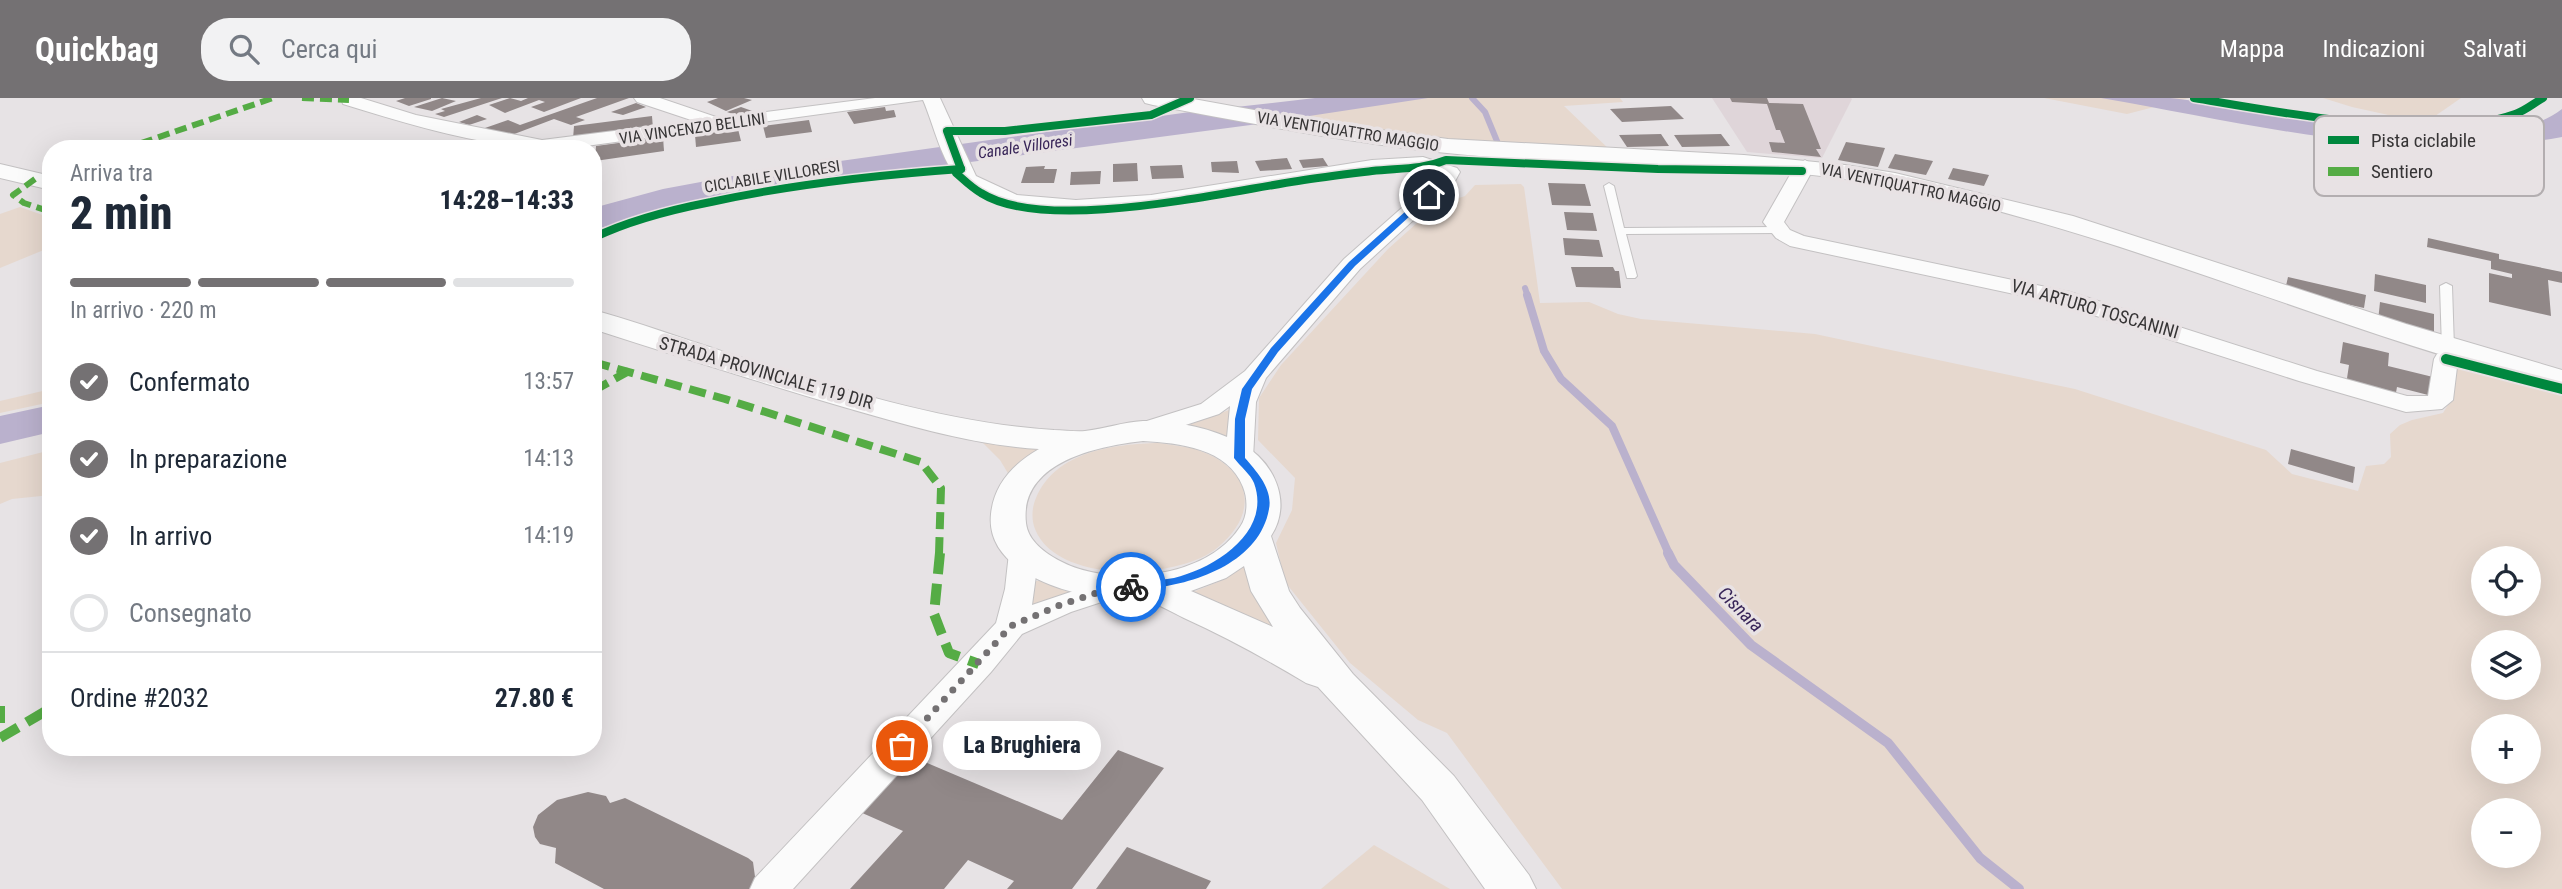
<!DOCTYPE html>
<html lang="it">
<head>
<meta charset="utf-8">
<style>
  :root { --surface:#fff; --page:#f2f2f3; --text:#1f2937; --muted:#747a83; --line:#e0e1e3; --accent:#747173 }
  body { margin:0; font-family:"Roboto Condensed",sans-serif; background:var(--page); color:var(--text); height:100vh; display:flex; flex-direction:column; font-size:26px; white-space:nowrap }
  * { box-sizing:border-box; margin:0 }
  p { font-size:23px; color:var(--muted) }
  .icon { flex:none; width:38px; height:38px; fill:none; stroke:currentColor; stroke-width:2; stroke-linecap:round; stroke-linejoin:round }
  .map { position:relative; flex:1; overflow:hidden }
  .drawer { position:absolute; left:42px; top:42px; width:560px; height:616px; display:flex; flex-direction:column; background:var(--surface); border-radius:28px; box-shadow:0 7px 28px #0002 }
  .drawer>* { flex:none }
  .fabs { position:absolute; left:2471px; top:448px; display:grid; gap:14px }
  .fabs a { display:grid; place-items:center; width:70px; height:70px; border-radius:50%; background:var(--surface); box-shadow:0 7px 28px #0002; font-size:35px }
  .pin { position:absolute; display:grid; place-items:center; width:60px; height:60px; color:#fff; margin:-30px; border:4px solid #fff; border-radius:50%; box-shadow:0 2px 7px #0007 }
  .courier { position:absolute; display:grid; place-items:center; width:70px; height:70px; margin:-35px; border:5px solid #1a73e8; border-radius:50%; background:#fff; color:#222; box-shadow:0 2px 9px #0007 }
  .bubble { position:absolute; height:49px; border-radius:24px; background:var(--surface); box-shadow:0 7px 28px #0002; font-size:23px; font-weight:800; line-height:49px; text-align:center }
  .headline em { font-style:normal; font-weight:800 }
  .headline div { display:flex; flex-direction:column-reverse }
  .headline { display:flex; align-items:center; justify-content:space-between; height:119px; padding:0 28px }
  h1 { font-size:46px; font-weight:800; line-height:52px }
  .bar { display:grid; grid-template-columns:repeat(4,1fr); gap:10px 7px; align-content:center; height:84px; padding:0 28px }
  .bar i { height:9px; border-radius:5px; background:var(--line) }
  .bar .current { background:var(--accent) }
  .bar p { grid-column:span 4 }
  .line { display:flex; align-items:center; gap:18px; padding:0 28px; border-top:2px solid var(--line) }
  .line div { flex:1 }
  ol { padding:0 28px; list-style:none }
  li { display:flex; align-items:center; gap:21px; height:77px }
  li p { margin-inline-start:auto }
  li .icon { padding:7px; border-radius:50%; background:var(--accent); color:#fff; stroke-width:4 }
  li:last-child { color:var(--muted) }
  li i { width:38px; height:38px; border:4px solid var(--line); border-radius:50% }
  header { display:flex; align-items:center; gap:42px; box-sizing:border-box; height:98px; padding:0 35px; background:var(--accent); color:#fff }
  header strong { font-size:33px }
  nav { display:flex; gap:38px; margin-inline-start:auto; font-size:24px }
  .search { width:490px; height:63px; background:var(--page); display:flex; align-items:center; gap:18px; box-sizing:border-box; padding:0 24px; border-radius:28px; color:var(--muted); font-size:26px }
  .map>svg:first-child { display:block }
  .built { fill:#dfd5d9 }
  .green { fill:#e6d8ce; fill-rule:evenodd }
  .water { fill:#bab1cd }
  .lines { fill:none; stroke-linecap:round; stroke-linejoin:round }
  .stream-far2 { stroke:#bab1cd; stroke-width:6 }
  .stream-far1 { stroke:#bab1cd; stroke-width:8 }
  .stream { stroke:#bab1cd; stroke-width:10 }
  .building { fill:#918888 }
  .service-casing { stroke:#c3c1c2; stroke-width:2 }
  .minor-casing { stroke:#c3c1c2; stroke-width:2 }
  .tertiary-casing { stroke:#c3c1c2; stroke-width:2 }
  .service { fill:#fbfbfb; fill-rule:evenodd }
  .minor { fill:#fbfbfb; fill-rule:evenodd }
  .tertiary { fill:#fbfbfb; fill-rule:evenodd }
  .quiet-far2 { stroke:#55ac45; stroke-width:6; stroke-dasharray:12 6; stroke-linecap:butt }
  .quiet-far1 { stroke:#55ac45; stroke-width:8; stroke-dasharray:17 8; stroke-linecap:butt }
  .quiet { stroke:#55ac45; stroke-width:10; stroke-dasharray:21 10; stroke-linecap:butt }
  .cycleway-far1-casing { stroke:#e8e2e4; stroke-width:11 }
  .cycleway-casing { stroke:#e8e2e4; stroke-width:14 }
  .cycleway-far1 { stroke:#00873e; stroke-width:8 }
  .cycleway { stroke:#00873e; stroke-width:10 }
  .route { fill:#1a73e8 }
  .done { stroke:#747173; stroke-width:7; stroke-dasharray:0 12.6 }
  .labels { text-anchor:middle; stroke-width:7; stroke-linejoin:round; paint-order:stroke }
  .far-street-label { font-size:16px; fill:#363435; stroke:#e8e2e4 }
  .far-water-label { font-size:16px; font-style:italic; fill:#382558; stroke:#e8e2e4 }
  .street-label { font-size:18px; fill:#363435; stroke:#e8e2e4 }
  .water-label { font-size:19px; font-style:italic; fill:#382558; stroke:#e8e2e4 }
  .key { fill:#e8e2e4; stroke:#b3aeb0; stroke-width:2 }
  .key-label { font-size:19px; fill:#363435 }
</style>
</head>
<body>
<header>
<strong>Quickbag</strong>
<div class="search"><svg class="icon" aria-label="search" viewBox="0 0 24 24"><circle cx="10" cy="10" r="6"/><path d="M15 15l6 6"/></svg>Cerca qui</div>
<nav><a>Mappa</a><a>Indicazioni</a><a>Salvati</a></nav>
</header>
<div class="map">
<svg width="2562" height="791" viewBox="0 0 2562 791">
  <rect width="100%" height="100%" fill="#e7e3e5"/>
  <path class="built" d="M 1712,0 L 1851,0 L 1852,1 L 1822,60 L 1747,54 Z"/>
  <g class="green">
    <path d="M 1339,0 L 1620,0 L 1623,4 L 1564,8 L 1611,53 L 1491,48 L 1302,21 Z"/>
    <path d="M 2044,0 L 2189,0 L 2127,16 Z"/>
    <path d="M 2323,0 L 2461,0 L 2425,25 L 2352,9 Z"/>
    <path d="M 1521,86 L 1524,89 L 1540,205 L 1589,204 L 1618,216 L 1641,221 L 1815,236 L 2075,291 L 2266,352 L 2292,376 L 2358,393 L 2366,368 L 2384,366 L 2391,359 L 2390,336 L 2400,327 L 2412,322 L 2443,315 L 2453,299 L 2455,269 L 2562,293 L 2562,791 L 1562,791 L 1447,635 L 1418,622 L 1350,565 L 1285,484 L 1276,445 L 1292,412 L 1295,380 L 1258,342 L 1259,300 L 1281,267 L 1388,151 L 1437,107 L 1465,98 L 1475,87 ZM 2483,460 L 2529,460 L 2529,506 L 2483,506 ZM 2483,544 L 2529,544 L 2529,590 L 2483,590 ZM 2483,628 L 2529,628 L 2529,674 L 2483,674 ZM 2483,712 L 2529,712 L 2529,758 L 2483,758 Z"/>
    <path d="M 20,109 L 51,120 L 51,149 L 0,170 L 0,116 Z"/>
    <path d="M 51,291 L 51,304 L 0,315 L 0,303 Z"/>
    <path d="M 1229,312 L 1231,314 L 1228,339 L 1186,328 Z"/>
    <path d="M 982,344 L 1048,346 L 1009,377 L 1000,362 Z"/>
    <path d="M 1159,345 C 1170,347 1181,348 1191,350 C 1247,365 1265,411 1217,450 C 1178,482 1057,487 1035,431 C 1031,421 1032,409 1036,400 C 1056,353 1114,346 1159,345 Z"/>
    <path d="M 51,352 L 51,397 L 12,401 L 0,406 L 0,365 Z"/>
    <path d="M 1246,468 L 1274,527 L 1271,529 L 1193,494 L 1218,484 Z"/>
    <path d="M 1035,483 L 1040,483 L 1071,495 L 1031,511 Z"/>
    <path d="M 1374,747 L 1450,791 L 1321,791 Z"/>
  </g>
  <g class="water">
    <path d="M 1315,0 L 1428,0 L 1296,20 L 1236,9 Z"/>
    <path d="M 2101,0 C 2124,0 2148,0 2170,0 C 2257,9 2492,68 2562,11 L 2562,39 C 2409,67 2251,26 2101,0 Z"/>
    <path d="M 1197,13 L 1258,26 L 773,90 L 673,110 L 593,132 L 593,110 L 663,91 L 733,78 Z"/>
    <path d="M 51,307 L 51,334 L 0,346 L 0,318 Z"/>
  </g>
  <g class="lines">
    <g class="stream-far2">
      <path d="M 1472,0 L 1485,14 L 1499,48"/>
      <path d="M 1525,190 L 1528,199"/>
    </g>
    <path class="stream-far1" d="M 1527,197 L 1544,253 L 1561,281 L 1612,328 L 1669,456"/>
    <path class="stream" d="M 1668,455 L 1674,467 L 1751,547 L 1888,645 L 1980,760 L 2019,791"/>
  </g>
  <g class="building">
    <path d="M 405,0 L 431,0 L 431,1 L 409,8 L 396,3 Z"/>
    <path d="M 442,0 L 456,3 L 432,13 L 414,9 Z"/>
    <path d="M 481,0 L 502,0 L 444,19 L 435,16 L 445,13 L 441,11 Z"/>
    <path d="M 510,0 L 521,3 L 528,0 L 581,0 L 544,14 L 531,9 L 545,4 L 539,2 L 505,15 L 489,7 Z"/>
    <path d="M 597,0 L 629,0 L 576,19 L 585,22 L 571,27 L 554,21 L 509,38 L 485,30 L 508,22 L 520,27 Z"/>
    <path d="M 718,0 L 744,0 L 752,2 L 726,13 L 707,4 Z"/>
    <path d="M 1730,0 L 1767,0 L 1769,5 L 1803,6 L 1821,51 L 1816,51 L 1821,59 L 1772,54 L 1769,44 L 1785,45 L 1780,32 L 1776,32 L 1767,6 L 1732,4 Z"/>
    <path d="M 636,5 L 646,9 L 623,17 L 611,14 Z"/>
    <path d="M 1671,8 L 1684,21 L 1622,24 L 1610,11 Z"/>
    <path d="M 741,9 L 755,14 L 741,19 L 727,14 Z"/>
    <path d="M 885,9 L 886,13 L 894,12 L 896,19 L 854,26 L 847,14 Z"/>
    <path d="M 477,17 L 487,21 L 469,27 L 459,24 Z"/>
    <path d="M 652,18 L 653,31 L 573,41 L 574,28 Z"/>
    <path d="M 809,22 L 812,34 L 766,40 L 763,28 Z"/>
    <path d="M 738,31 L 741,43 L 696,49 L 695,37 Z"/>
    <path d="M 1661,36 L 1669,48 L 1627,49 L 1619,37 Z"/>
    <path d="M 1721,36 L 1730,48 L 1682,49 L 1674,37 Z"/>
    <path d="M 663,39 L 664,53 L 595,63 L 596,48 Z"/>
    <path d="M 1846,44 L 1885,50 L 1878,69 L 1838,62 Z"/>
    <path d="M 1895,56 L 1933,63 L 1926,77 L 1888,70 Z"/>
    <path d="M 1287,60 L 1292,71 L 1260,73 L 1255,63 Z"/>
    <path d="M 1323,60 L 1328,68 L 1303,70 L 1299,62 Z"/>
    <path d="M 1237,63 L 1239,75 L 1212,74 L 1211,64 Z"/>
    <path d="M 1137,65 L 1138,83 L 1113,84 L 1113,66 Z"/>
    <path d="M 1182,67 L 1184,80 L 1152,81 L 1150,68 Z"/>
    <path d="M 1045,68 L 1044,71 L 1057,71 L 1054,85 L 1021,85 L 1026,69 Z"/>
    <path d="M 1953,70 L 1989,77 L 1984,88 L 1948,81 Z"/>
    <path d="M 1101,73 L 1100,86 L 1070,87 L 1071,74 Z"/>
    <path d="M 1548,85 L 1585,86 L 1591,108 L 1552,107 Z"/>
    <path d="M 1564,114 L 1593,115 L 1597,133 L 1567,132 Z"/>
    <path d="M 1563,140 L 1599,142 L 1603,159 L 1565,157 Z"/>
    <path d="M 2428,140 L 2499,156 L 2499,161 L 2562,174 L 2562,185 L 2548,182 L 2551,218 L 2489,204 L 2489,175 L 2512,180 L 2512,176 L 2491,171 L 2491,163 L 2427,149 Z"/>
    <path d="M 1571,169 L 1613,169 L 1615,173 L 1619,173 L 1621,190 L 1576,189 Z"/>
    <path d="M 2375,176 L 2426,187 L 2426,205 L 2374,193 Z"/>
    <path d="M 2288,179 L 2366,197 L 2364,210 L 2285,192 Z"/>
    <path d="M 2380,204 L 2434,216 L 2434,236 L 2378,223 Z"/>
    <path d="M 2343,244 L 2389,255 L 2388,268 L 2433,279 L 2432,298 L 2397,289 L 2395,300 L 2346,287 L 2349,267 L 2340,265 Z"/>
    <path d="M 2291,351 L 2355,369 L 2353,385 L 2288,366 Z"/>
    <path d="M 1118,652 L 1164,670 L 1072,791 L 1007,791 L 1014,783 L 968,762 L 944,791 L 850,791 L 903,733 L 860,714 L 913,659 L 1062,722 Z"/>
    <path d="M 588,694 L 606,698 L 610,705 L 625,700 L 748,760 L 753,764 L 756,786 L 753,791 L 604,791 L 555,765 L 556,750 L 540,746 L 535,739 L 533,729 L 538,717 L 557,702 Z"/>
    <path d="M 1127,749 L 1211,783 L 1206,791 L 1096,791 Z"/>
  </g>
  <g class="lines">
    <defs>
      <g id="service">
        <path d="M 1609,85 L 1614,88 L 1624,130 L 1778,129 L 1783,132 L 1778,135 L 1626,136 L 1637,178 L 1635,180 L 1627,180 L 1604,88 Z"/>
        <path d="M 2446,185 L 2452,188 L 2454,250 L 2448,254 L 2442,250 L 2440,188 Z"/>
      </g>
      <g id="minor">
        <path d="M 341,0 L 361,0 L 416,17 L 542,42 L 694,23 L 637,4 L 634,0 L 660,0 L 719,20 L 875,0 L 940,0 L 976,78 L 1017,97 L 1076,102 L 1151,97 L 1372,62 L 1423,59 L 1457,70 L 1460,74 L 1454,85 L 1360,171 L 1266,280 L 1256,304 L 1253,360 L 1249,366 L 1239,368 L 1229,366 L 1225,360 L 1230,308 L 1219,316 L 1143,341 L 1134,339 L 1130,333 L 1134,327 L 1201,306 L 1245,273 L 1344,161 L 1439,77 C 1404,65 1365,75 1329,80 C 1240,94 1070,136 989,99 C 980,94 967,91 961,84 C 941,64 934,27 923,2 L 564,51 C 489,51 414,28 343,6 Z"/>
        <path d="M 1805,62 L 1815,68 L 1784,124 L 1790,132 L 1804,138 L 2070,194 L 2317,273 L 2407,298 L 2428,298 L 2434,261 L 2437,256 L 2446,254 L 2455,256 L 2458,261 L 2453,302 L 2442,311 L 2406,314 L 2299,283 L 2056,205 L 1790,148 L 1776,140 L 1763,124 L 1795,68 Z"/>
        <path d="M 1024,446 L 1034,448 L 1039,455 L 1032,507 L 1115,479 L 1126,482 L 1130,489 L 1126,496 L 1071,514 L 1022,536 L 991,574 L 793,791 L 750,791 L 755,780 L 996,525 L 1005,491 L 1009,455 L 1014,448 Z"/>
      </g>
      <g id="tertiary">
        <path d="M 1142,0 L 1188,0 L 1321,24 L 1448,41 L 1744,57 L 1845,67 L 1895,75 L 2073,118 L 2406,226 L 2562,272 L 2562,291 C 2336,235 2124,134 1895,89 C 1762,64 1625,70 1490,59 C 1376,50 1265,28 1153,7 L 1145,5 Z"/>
        <path d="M 0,66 L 51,78 L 51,92 L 0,80 Z"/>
        <path d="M 593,212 C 627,221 661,233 694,244 C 808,281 935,325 1054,332 C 1064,332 1076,334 1085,333 C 1104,331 1123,324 1143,323 C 1174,322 1212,330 1240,345 C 1274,363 1293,404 1271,438 L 1289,493 L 1300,510 L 1353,576 L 1454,678 L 1529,777 L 1536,791 L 1485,791 L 1422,702 L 1318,589 L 1306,585 C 1266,561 1226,539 1184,520 C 1172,514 1158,506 1145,502 C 1135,499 1120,502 1108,501 C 1066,496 985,473 991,416 C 994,386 1013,366 1039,351 C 973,347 910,328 847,310 C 762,285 677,258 593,231 ZM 1143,343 C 1179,345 1228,350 1243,389 C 1248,401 1248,418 1240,429 C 1207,481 1110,490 1060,463 C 1045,455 1028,443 1026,425 C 1019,364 1098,348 1143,343 ZM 1244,468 L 1251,493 L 1273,529 L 1191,493 L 1226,480 Z"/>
      </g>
    </defs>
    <use href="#service" class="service-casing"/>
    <use href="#minor" class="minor-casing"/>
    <use href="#tertiary" class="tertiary-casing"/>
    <use href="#service" class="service"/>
    <use href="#minor" class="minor"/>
    <use href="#tertiary" class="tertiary"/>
    <g class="quiet-far2">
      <path d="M 302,0 L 349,2"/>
      <path d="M 124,51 L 273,0"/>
      <path d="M 35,81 L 13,97 L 24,105 L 51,114"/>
    </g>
    <g class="quiet-far1">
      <path d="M 593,264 L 725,301 L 921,364 L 941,390 L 939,456"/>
      <path d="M 593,293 L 629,273"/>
    </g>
    <g class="quiet">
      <path d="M 940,455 L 934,516 L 949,555 L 979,566"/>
      <path d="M 0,608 L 0,625"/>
      <path d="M 0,640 L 51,610"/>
    </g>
    <defs>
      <g id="cycleway-far1">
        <path d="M 2194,0 C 2278,14 2435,45 2515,16 C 2525,13 2534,5 2543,0"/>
        <path d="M 961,71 L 956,75 C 964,82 972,90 981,95 C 1046,136 1223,94 1298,83 C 1323,79 1348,76 1372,73 C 1398,70 1421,72 1446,62 L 1658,71 L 1802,73"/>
        <path d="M 961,71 L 947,33 L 1005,33 L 1151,17 L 1190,0"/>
        <path d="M 593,140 C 630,122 670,112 711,104 C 793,86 877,77 961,71"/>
      </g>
      <path id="cycleway" d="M 2446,261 L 2562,291"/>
    </defs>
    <use href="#cycleway-far1" class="cycleway-far1-casing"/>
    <use href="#cycleway" class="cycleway-casing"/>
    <use href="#cycleway-far1" class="cycleway-far1"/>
    <use href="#cycleway" class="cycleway"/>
  </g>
  <path class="route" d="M 1426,95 L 1433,97 L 1355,168 L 1278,254 L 1252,291 L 1245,321 L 1245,360 C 1257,374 1273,391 1269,411 C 1260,463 1198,485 1153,490 C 1144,492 1135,494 1126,492 L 1126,486 C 1142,483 1158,483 1174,480 C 1215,470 1272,434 1254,385 C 1251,377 1240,368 1234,360 L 1235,321 L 1242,291 L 1271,250 L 1349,164 Z"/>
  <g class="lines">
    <path class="done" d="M 902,648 L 1011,528 L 1060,507 L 1115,489 L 1131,489"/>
  </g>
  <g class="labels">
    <g class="far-street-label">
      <text transform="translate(692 30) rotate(-8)" y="6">VIA VINCENZO BELLINI</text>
      <text transform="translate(1348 33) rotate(9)" y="6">VIA VENTIQUATTRO MAGGIO</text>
      <text transform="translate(772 78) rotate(-9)" y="6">CICLABILE VILLORESI</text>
      <text transform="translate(1911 89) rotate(12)" y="6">VIA VENTIQUATTRO MAGGIO</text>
    </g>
    <g class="far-water-label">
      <text transform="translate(1025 48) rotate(-8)" y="6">Canale Villoresi</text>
    </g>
    <g class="street-label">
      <text transform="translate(2095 211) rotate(16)" y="6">VIA ARTURO TOSCANINI</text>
      <text transform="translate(766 275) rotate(16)" y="6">STRADA PROVINCIALE 119 DIR</text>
    </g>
    <g class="water-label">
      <text transform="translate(1741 511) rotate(45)" y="7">Cisnara</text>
    </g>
  </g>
  <rect x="2314" y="18" width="230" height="80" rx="10" class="key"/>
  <rect x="2328" y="38" width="31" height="8" fill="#00873e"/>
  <rect x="2328" y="69" width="31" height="9" fill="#55ac45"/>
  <g class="key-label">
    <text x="2371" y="49">Pista ciclabile</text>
    <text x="2371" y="80">Sentiero</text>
  </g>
</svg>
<div class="fabs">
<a><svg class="icon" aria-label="locate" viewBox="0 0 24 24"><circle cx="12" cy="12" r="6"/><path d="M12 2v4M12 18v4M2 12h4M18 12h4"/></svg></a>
<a><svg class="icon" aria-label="layers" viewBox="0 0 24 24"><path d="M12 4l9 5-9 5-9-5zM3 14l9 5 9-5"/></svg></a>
<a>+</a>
<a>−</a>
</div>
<div class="pin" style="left:902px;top:648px;background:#ea580c"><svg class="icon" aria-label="bag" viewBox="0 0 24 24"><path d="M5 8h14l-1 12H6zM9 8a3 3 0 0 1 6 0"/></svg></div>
<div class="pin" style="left:1429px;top:97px;background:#1f2937"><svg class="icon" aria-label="home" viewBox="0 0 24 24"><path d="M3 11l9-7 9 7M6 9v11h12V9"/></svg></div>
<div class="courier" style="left:1131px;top:489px"><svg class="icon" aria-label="bike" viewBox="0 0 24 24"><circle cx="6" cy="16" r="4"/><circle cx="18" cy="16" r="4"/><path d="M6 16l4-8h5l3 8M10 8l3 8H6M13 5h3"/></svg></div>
<div class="bubble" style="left:943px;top:623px;width:158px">La Brughiera</div>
<section class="drawer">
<div class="headline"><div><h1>2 min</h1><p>Arriva tra</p></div><em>14:28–14:33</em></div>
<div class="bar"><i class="current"></i><i class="current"></i><i class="current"></i><i></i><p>In arrivo · 220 m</p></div>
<ol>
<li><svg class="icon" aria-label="check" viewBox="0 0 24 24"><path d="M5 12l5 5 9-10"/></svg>Confermato<p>13:57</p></li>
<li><svg class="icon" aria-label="check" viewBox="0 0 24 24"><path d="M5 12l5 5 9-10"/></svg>In preparazione<p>14:13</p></li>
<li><svg class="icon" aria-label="check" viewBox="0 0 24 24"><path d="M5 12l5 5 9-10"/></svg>In arrivo<p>14:19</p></li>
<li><i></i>Consegnato</li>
</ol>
<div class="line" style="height:91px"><div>Ordine #2032</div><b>27.80 €</b></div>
</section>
</div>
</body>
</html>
